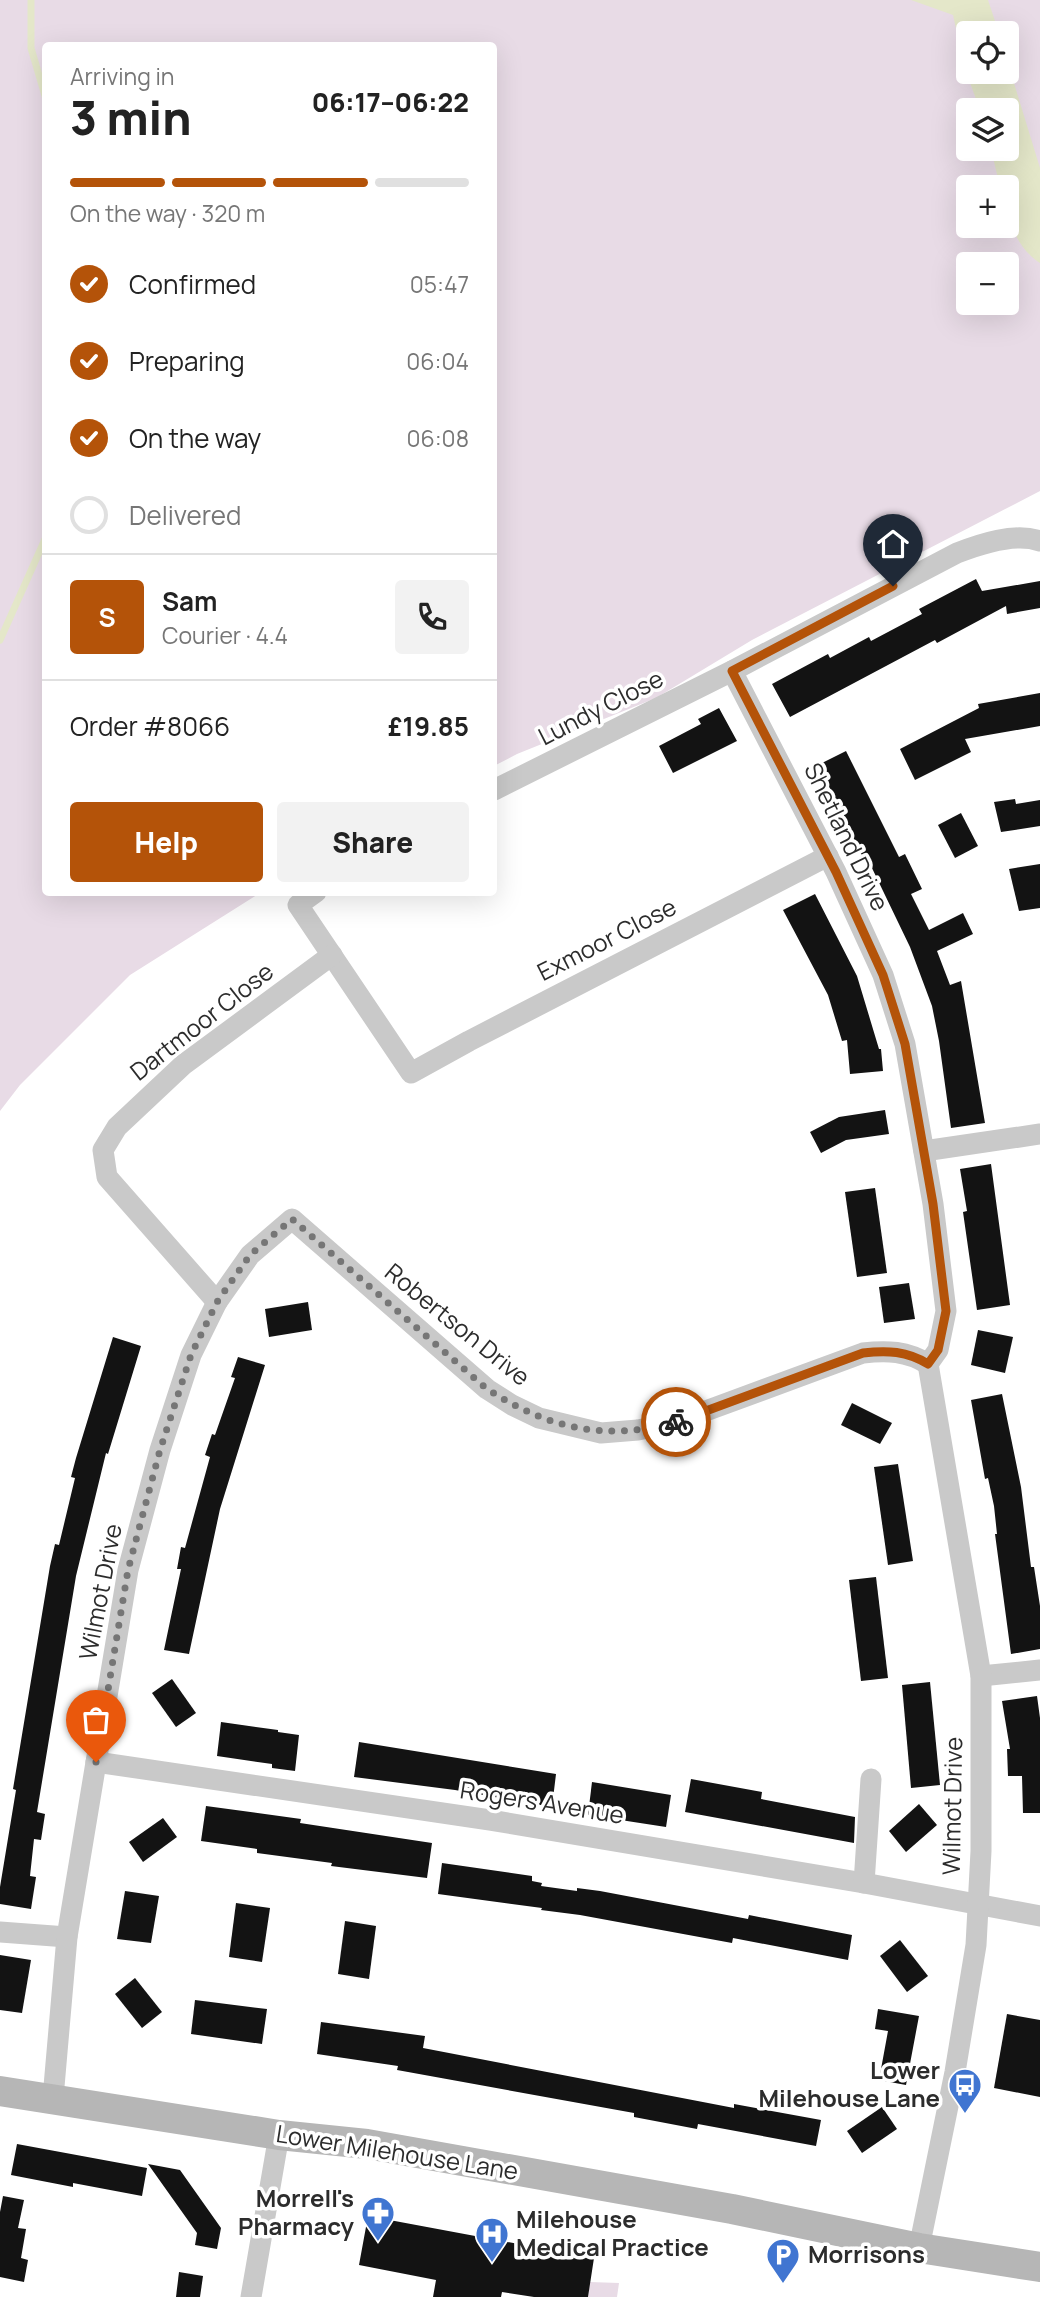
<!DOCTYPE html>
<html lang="en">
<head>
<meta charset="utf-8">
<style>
  :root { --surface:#fff; --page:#f2f2f2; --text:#222; --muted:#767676; --line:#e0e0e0; --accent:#b45309 }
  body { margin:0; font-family:Manrope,sans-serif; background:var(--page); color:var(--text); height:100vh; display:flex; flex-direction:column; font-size:26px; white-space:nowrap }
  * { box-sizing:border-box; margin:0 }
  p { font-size:23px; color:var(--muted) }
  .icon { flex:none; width:38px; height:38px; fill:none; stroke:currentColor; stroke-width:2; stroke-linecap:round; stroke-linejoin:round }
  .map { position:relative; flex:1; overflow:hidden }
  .drawer { position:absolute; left:42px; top:42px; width:455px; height:854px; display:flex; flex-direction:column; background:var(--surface); border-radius:7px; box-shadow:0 7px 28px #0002 }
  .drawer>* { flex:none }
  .buttons { position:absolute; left:956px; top:21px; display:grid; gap:14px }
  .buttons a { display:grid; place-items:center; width:63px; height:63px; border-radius:7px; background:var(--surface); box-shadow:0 7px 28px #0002; font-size:35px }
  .pin { position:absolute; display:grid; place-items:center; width:60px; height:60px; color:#fff; margin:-72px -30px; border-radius:50% 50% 50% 0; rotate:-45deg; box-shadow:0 0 7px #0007 }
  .pin .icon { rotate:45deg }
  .courier { position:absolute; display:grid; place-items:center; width:70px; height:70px; margin:-35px; border:5px solid #b45309; border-radius:50%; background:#fff; color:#222; box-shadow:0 2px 9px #0007 }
  .summary em { font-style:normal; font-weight:800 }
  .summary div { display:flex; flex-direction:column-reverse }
  .summary { display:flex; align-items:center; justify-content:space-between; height:119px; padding:0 28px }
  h1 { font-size:46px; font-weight:800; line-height:52px }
  .bar { display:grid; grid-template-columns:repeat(4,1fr); gap:10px 7px; align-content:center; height:84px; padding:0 28px }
  .bar i { height:9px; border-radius:5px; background:var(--line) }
  .bar .on { background:var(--accent) }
  .bar p { grid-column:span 4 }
  .line { display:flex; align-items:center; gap:18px; padding:0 28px; border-top:2px solid var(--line) }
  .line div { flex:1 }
  .round { display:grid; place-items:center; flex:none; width:74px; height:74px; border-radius:7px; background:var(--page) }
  ol { padding:0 28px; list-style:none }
  li { display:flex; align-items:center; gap:21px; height:77px }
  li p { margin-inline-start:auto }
  li .icon { padding:7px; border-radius:50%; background:var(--accent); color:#fff; stroke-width:4 }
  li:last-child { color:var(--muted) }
  li i { width:38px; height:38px; border:4px solid var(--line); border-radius:50% }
  .primary-button { display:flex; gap:14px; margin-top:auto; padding:14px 28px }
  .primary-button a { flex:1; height:80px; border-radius:7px; background:var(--accent); color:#fff; font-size:28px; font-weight:800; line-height:80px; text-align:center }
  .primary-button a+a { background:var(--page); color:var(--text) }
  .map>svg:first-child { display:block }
  .green { fill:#e8dbe6; fill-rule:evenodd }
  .water { fill:#e4e7c9 }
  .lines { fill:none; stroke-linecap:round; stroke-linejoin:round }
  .stream { stroke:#e4e7c9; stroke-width:7 }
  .building { fill:#131313 }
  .minor { stroke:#c9c9c9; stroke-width:21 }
  .secondary { stroke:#b6b6b6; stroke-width:30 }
  .done { stroke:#767676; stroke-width:7; stroke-dasharray:0 12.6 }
  .route { stroke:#b45309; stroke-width:9 }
  .labels { text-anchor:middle; stroke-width:7; stroke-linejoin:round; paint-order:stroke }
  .street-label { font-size:24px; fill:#2c2c2c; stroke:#fff }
  .poi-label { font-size:24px; font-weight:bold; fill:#2c2c2c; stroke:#fff; text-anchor:end }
</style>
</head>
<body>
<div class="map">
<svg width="1040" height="2297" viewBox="0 0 1040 2297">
  <rect width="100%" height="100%" fill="#fff"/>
  <g class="green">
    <path d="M 0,0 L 1040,0 L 1040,491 L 752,640 L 656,698 L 517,754 L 494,766 L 494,46 L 46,46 L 46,892 L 260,893 L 130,975 L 20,1085 L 0,1111 ZM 968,33 L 1006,33 L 1006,72 L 968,72 ZM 968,110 L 1006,110 L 1006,149 L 968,149 ZM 968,187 L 1006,187 L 1006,226 L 968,226 ZM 968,264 L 1006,264 L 1006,303 L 968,303 Z"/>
    <path d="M 590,2282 L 619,2283 L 617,2297 L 588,2297 Z"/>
  </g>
  <path class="water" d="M 911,0 L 988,0 L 999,33 L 968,33 L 968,72 L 1006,72 L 1006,57 L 1040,168 L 1040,263 C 1014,246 1006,216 1006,187 L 1000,187 L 991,149 L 1006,149 L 1006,110 L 980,110 L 965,69 L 953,15 Z"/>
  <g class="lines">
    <g class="stream">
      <path d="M 31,0 L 31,48 L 46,99"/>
      <path d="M 0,640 L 46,537"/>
    </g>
  </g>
  <g class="building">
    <path d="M 976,579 L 982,591 L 1040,581 L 1040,608 L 1007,614 L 1006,606 L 937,643 L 935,640 L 790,717 L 772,684 L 828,654 L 830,658 L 869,637 L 871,641 L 922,614 L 919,609 Z"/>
    <path d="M 1040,693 L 1040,726 L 965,739 L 971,752 L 915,780 L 900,749 L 979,708 L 978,704 Z"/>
    <path d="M 719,708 L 737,741 L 673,773 L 659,746 L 701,724 L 698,719 Z"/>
    <path d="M 846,751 L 899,857 L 905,854 L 922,889 L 911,894 L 929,930 L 963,913 L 973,934 L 937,951 L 950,985 L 961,981 L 985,1123 L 951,1128 L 939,1041 L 932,1006 L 910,947 L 871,866 L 868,867 L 845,823 L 847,822 L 818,765 Z"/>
    <path d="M 1015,799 L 1016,804 L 1040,800 L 1040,826 L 1001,832 L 994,802 Z"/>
    <path d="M 961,813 L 978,846 L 955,858 L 938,825 Z"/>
    <path d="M 1040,864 L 1040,908 L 1019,911 L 1009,869 Z"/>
    <path d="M 815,894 L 857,976 L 879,1049 L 881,1049 L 883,1071 L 850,1074 L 847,1040 L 842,1041 L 828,995 L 783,910 Z"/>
    <path d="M 885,1110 L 889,1134 L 846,1140 L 821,1153 L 810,1132 L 839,1117 Z"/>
    <path d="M 991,1164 L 1010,1305 L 977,1310 L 963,1212 L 967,1211 L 960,1169 Z"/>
    <path d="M 875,1188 L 887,1273 L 857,1277 L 845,1192 Z"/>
    <path d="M 909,1283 L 915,1319 L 884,1323 L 879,1287 Z"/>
    <path d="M 308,1302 L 312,1330 L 269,1337 L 265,1309 Z"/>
    <path d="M 978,1330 L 1013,1337 L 1005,1373 L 971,1365 Z"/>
    <path d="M 113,1337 L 141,1346 L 108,1454 L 106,1453 L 76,1576 L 37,1812 L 45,1814 L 41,1840 L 34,1839 L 30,1876 L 36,1877 L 31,1909 L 0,1904 L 0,1887 L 16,1790 L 13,1789 L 50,1566 L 55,1544 L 59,1545 L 75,1478 L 71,1477 L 76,1458 Z"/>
    <path d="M 238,1357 L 265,1365 L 220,1509 L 189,1654 L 164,1650 L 181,1569 L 177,1569 L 181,1547 L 185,1548 L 210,1457 L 205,1455 L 212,1434 L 215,1435 L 222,1415 L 235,1378 L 231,1377 Z"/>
    <path d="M 1002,1394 L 1021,1487 L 1031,1567 L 1034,1567 L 1040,1606 L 1040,1649 L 1011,1654 L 995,1534 L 997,1534 L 994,1506 L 988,1478 L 985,1479 L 971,1400 Z"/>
    <path d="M 852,1403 L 892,1423 L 880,1444 L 841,1425 Z"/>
    <path d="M 898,1464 L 913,1561 L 888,1565 L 874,1467 Z"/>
    <path d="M 876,1577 L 888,1678 L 861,1681 L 849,1580 Z"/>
    <path d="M 172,1679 L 196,1713 L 176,1727 L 152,1693 Z"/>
    <path d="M 930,1682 L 940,1785 L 911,1788 L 902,1685 Z"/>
    <path d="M 1037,1696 L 1040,1718 L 1040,1813 L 1023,1813 L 1022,1776 L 1008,1776 L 1007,1749 L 1010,1749 L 1002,1701 Z"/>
    <path d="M 221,1722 L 278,1730 L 278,1732 L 299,1735 L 295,1771 L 272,1768 L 272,1764 L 217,1756 Z"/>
    <path d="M 359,1742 L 556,1774 L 552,1807 L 455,1790 L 354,1777 Z"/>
    <path d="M 691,1779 L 762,1792 L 761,1799 L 855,1817 L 854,1843 L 685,1812 Z"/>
    <path d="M 592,1782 L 671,1795 L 666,1827 L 588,1815 Z"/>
    <path d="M 919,1804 L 937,1825 L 906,1852 L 889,1831 Z"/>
    <path d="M 206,1806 L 301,1819 L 300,1823 L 432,1843 L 427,1878 L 331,1866 L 332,1863 L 257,1853 L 257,1849 L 201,1841 Z"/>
    <path d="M 163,1818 L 177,1837 L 143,1862 L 129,1842 Z"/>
    <path d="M 442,1863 L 532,1876 L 532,1881 L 542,1883 L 541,1886 L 577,1891 L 577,1888 L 600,1891 L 748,1919 L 749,1915 L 852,1935 L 848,1960 L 733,1938 L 732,1943 L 580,1915 L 541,1910 L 542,1908 L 438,1894 Z"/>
    <path d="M 125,1891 L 159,1896 L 151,1943 L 117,1939 Z"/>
    <path d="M 236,1903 L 270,1908 L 262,1962 L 229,1957 Z"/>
    <path d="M 345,1921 L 376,1926 L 369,1979 L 338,1974 Z"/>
    <path d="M 900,1940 L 928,1976 L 907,1992 L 880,1956 Z"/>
    <path d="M 0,1955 L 31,1960 L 22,2013 L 0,2010 Z"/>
    <path d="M 135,1978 L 162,2012 L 142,2028 L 115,1994 Z"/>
    <path d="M 195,2000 L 267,2009 L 262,2044 L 191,2034 Z"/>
    <path d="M 878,2009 L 919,2016 L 906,2085 L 879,2080 L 888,2031 L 875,2029 Z"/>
    <path d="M 1007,2014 L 1040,2020 L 1040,2097 L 994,2088 Z"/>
    <path d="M 321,2022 L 425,2036 L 423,2048 L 734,2108 L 734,2104 L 821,2120 L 816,2146 L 698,2124 L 697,2129 L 634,2117 L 634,2113 L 397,2070 L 398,2066 L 317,2054 Z"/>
    <path d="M 882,2107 L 897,2129 L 862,2153 L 847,2131 Z"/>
    <path d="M 17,2144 L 147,2168 L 142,2196 L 73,2183 L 73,2187 L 11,2175 Z"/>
    <path d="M 148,2164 L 180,2170 L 221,2228 L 217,2249 L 195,2245 L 197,2233 Z"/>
    <path d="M 3,2196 L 24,2200 L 18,2228 L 26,2229 L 21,2258 L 28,2260 L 24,2282 L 0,2277 L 0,2212 Z"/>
    <path d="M 368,2216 L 594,2258 L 588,2297 L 534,2297 L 502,2292 L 501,2297 L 433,2297 L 436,2280 L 359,2265 Z"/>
    <path d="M 179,2272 L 203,2276 L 200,2297 L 176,2297 Z"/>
  </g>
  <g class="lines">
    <g class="minor">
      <path d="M 732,671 L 836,872 L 883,975 L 905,1044 L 933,1204 L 946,1311 L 938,1350 L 928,1364"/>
      <path d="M 494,790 L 732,671 L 957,553 C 980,544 1015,532 1040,541"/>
      <path d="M 316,892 L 298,905 L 411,1073 L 469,1041 L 828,856"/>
      <path d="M 924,1151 L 1040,1134"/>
      <path d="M 217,1302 L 107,1177 L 103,1150 L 117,1127 L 183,1065 L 332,955"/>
      <path d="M 981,1676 L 1040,1670"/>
      <path d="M 96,1762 L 490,1820 L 864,1883 L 1040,1916"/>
      <path d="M 864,1883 L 871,1779"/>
      <path d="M 0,1932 L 67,1937"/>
      <path d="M 53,2098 L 67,1937 L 128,1570 L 160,1450 L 191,1355 L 217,1302 L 250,1255 L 292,1219 L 487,1389 L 512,1405 L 539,1418 L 601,1433 L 638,1430 L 673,1423 L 863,1353 C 887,1350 907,1351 928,1364"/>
      <path d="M 919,2248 L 955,2072 L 976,1945 L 981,1851 L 981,1676 L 928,1364"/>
      <path d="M 251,2297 L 279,2135"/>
    </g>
    <path class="secondary" d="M 0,2091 L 279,2135 L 367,2144 L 732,2209 L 919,2248 L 1040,2267"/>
  </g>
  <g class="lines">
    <path class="done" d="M 96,1762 L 128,1570 L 160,1450 L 191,1355 L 217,1302 L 250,1255 L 292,1219 L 487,1389 C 547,1428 605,1442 676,1422"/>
    <path class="route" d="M 676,1422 L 863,1353 C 887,1350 907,1351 928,1364 L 938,1350 L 946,1311 L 933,1204 L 905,1044 L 883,975 L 836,872 L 732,671 L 893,586"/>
  </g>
  <defs>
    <symbol id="bus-pin" viewBox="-11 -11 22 30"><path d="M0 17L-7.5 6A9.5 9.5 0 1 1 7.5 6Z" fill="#4075d1" stroke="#fff"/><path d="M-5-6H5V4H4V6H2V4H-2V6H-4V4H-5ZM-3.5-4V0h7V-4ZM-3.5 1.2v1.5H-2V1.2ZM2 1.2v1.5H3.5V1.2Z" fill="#fff"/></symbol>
    <symbol id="pharmacy-pin" viewBox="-11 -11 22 30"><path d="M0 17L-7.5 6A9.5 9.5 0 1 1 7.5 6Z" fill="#4075d1" stroke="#fff"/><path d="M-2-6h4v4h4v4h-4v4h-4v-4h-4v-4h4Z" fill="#fff"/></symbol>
    <symbol id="hospital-pin" viewBox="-11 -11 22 30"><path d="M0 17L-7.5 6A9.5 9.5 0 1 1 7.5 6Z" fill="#4075d1" stroke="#fff"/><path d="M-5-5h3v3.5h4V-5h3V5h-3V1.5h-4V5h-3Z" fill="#fff"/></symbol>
    <symbol id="parking-pin" viewBox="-11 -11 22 30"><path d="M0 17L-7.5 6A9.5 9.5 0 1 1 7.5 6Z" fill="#4075d1" stroke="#fff"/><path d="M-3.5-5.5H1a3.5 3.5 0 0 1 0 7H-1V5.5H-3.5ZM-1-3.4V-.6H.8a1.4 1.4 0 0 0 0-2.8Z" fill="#fff"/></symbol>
  </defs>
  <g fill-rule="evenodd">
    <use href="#bus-pin" x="946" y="2066" width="38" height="52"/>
    <use href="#pharmacy-pin" x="359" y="2194" width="38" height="52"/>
    <use href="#hospital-pin" x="473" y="2215" width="38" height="52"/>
    <use href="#parking-pin" x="764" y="2236" width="38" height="52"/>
  </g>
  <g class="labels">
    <g class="street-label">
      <text transform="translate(601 708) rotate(-27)" y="8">Lundy Close</text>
      <text transform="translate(846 837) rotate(64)" y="8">Shetland Drive</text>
      <text transform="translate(607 940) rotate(-27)" y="8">Exmoor Close</text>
      <text transform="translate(202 1022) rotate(-38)" y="8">Dartmoor Close</text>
      <text transform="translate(457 1325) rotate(39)" y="8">Robertson Drive</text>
      <text transform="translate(101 1592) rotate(-79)" y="8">Wilmot Drive</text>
      <text transform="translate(542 1803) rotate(9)" y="8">Rogers Avenue</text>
      <text transform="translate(953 1806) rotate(-89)" y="8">Wilmot Drive</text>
      <text transform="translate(397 2153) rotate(9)" y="8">Lower Milehouse Lane</text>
    </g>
    <g class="poi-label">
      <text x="940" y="2079">Lower<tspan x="940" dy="28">Milehouse Lane</tspan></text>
      <text x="354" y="2207">Morrell's<tspan x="354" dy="28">Pharmacy</tspan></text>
      <text x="516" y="2228" text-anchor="start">Milehouse<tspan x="516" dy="28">Medical Practice</tspan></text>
      <text x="808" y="2263" text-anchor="start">Morrisons</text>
    </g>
  </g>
</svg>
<div class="buttons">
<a><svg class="icon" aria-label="locate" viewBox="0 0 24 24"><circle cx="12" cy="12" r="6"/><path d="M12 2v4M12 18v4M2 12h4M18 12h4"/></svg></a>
<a><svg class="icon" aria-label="layers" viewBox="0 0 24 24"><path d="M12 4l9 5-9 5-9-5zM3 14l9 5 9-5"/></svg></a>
<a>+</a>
<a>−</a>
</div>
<div class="pin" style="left:96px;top:1762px;background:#ea580c"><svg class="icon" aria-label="bag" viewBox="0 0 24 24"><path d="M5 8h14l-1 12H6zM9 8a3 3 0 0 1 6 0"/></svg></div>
<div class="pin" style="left:893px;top:586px;background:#1f2937"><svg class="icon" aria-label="home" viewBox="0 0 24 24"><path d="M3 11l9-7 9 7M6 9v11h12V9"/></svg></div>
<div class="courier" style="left:676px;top:1422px"><svg class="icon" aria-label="bike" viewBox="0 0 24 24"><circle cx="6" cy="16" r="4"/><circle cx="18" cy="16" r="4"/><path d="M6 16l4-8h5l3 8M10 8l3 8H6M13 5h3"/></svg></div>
<section class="drawer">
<div class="summary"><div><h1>3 min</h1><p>Arriving in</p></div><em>06:17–06:22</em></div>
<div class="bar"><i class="on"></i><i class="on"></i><i class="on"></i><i></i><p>On the way · 320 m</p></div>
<ol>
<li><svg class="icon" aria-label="check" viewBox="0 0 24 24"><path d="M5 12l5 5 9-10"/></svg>Confirmed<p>05:47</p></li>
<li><svg class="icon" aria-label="check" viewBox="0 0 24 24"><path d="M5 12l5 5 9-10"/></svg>Preparing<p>06:04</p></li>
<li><svg class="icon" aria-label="check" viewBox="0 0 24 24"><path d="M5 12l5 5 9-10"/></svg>On the way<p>06:08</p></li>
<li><i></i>Delivered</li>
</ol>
<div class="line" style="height:126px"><b class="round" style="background:var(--accent);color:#fff">S</b><div><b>Sam</b><p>Courier · 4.4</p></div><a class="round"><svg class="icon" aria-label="phone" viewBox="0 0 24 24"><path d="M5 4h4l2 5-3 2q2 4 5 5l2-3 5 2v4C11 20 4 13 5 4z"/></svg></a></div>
<div class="line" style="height:91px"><div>Order #8066</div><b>£19.85</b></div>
<div class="primary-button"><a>Help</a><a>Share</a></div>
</section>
</div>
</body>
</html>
